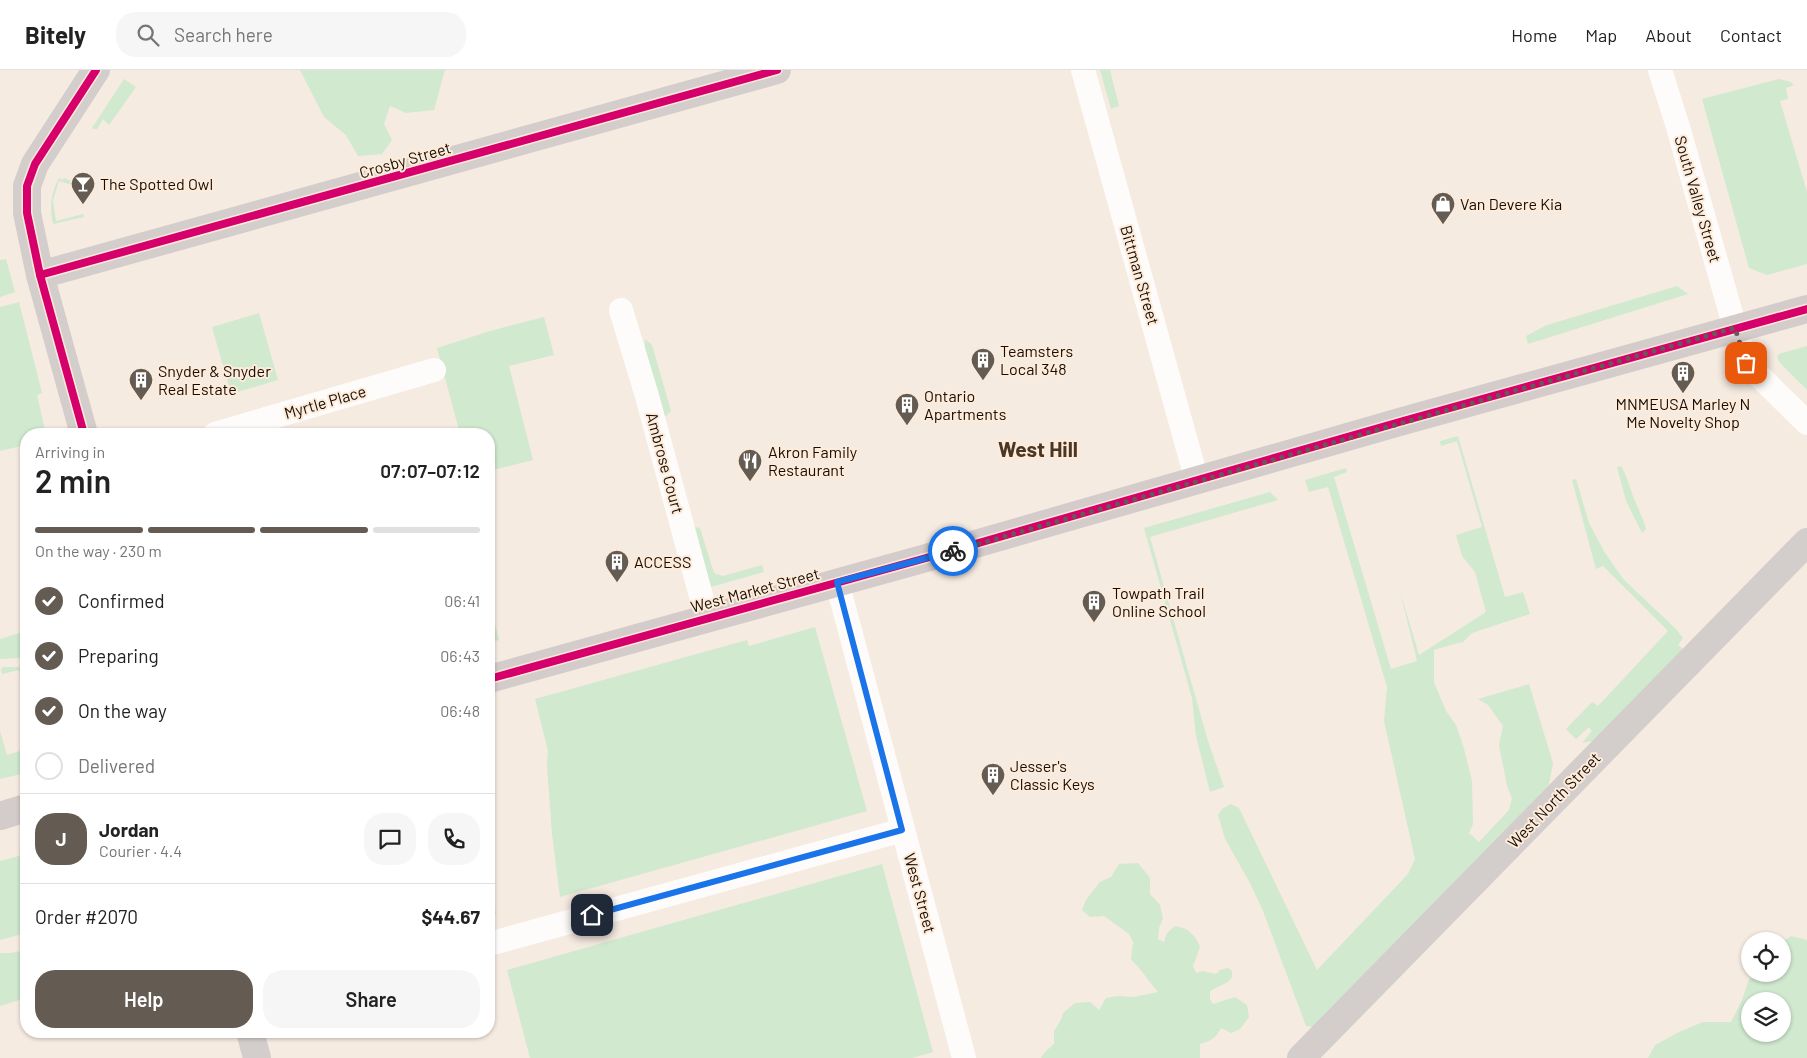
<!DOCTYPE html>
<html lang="en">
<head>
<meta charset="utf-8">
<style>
  :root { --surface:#fff; --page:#f6f6f6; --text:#222; --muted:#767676; --line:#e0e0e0; --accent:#645b53 }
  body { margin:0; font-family:Barlow,sans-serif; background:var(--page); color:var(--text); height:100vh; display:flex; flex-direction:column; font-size:19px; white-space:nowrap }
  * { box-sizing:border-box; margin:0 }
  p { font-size:16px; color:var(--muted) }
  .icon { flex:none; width:28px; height:28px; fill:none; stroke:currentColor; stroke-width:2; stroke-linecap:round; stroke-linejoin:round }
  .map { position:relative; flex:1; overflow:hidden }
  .drawer { position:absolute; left:20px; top:358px; width:475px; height:610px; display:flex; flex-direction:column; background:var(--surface); border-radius:20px; box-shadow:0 1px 4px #0004 }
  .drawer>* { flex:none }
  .controls { position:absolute; left:1741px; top:862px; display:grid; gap:10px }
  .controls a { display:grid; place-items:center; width:50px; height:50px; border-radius:50%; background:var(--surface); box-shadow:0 1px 4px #0004; font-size:25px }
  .pin { position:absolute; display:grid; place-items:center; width:42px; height:42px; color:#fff; margin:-21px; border-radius:10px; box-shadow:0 2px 8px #0006 }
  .courier { position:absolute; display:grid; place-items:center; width:50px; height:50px; margin:-25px; border:4px solid #1a73e8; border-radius:50%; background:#fff; color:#222; box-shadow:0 1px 6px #0007 }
  .overview em { font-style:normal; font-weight:600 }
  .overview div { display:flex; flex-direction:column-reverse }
  .overview { display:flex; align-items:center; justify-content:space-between; height:85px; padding:0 15px }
  h1 { font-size:32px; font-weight:600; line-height:38px }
  .bar { display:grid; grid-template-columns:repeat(4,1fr); gap:8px 5px; align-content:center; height:60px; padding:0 15px }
  .bar i { height:6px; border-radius:4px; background:var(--line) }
  .bar .active { background:var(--accent) }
  .bar p { grid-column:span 4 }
  .line { display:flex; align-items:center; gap:12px; padding:0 15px; border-top:1px solid var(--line) }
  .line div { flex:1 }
  .round { display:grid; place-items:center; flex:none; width:52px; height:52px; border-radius:20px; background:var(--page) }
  ol { padding:0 15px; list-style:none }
  li { display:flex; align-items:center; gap:15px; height:55px }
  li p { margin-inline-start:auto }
  li .icon { padding:5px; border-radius:50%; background:var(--accent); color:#fff; stroke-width:4 }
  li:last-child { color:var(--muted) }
  li i { width:28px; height:28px; border:2px solid var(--line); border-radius:50% }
  .primary-button { display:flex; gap:10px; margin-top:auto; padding:10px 15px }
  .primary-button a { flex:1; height:58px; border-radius:20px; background:var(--accent); color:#fff; font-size:20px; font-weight:600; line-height:58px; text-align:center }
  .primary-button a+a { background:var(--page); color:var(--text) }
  header { display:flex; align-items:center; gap:30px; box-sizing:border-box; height:70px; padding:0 25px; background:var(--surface); border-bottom:1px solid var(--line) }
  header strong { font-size:24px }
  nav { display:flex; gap:28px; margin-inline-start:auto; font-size:18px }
  .search { width:350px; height:45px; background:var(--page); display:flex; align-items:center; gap:12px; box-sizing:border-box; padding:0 18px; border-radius:20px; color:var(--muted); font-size:19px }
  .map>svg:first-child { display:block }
  .green { fill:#d0e9cf; fill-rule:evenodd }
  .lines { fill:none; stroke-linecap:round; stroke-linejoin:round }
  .street { stroke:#fefcfa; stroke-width:24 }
  .secondary { stroke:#d3cecb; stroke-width:28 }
  .primary { stroke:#d4cccb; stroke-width:28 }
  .cycleway-casing { stroke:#feebd9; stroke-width:11 }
  .cycleway { stroke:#d6006c; stroke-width:8 }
  .done { stroke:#645b53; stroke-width:5; stroke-dasharray:0 9 }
  .route { stroke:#1a73e8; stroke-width:6 }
  .labels { text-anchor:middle; stroke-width:4; stroke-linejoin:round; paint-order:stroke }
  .street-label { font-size:16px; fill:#150d06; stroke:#feebd9 }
  .poi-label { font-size:16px; fill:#150d06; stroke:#feebd9; text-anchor:start }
  .district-label { font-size:21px; font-weight:bold; fill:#493624; stroke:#feebd9 }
</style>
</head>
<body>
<header>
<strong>Bitely</strong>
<div class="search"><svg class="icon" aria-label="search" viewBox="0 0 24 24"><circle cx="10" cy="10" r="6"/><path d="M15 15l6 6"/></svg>Search here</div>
<nav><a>Home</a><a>Map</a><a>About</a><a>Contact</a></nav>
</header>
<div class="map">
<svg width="1807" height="988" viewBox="0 0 1807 988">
  <rect width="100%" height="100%" fill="#f6ebe1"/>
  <g class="green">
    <path d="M 300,0 L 445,0 L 434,40 L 406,43 L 390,36 L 384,54 L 392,70 L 382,84 L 358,86 L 346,65 L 324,47 Z"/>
    <path d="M 1100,0 L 1110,0 L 1119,36 L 1111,39 Z"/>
    <path d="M 124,9 L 136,17 L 109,55 L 103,49 L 97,59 L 94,59 L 92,58 Z"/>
    <path d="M 1779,9 L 1791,12 L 1794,15 L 1786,18 L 1788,29 L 1780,31 L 1807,122 L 1807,194 L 1767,205 L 1749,198 L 1702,29 Z"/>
    <path d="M 59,108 L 63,110 L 64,108 L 74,112 L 75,116 L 59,111 L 53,130 L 56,151 L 83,144 L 84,147 L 53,154 C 49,137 51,123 59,108 Z"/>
    <path d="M 6,189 L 15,222 L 0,227 L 0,190 Z"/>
    <path d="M 1677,216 L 1688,224 L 1528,274 L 1526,266 L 1547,255 Z"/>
    <path d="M 19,232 L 42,323 L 37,325 L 46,364 L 26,364 L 26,375 L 0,381 L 0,237 Z"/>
    <path d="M 259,243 L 278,310 L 231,324 L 212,257 Z"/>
    <path d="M 544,247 L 554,285 L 509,296 L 533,390 L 489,401 L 489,364 L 460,364 L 437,278 L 490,261 Z"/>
    <path d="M 645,269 L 652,275 L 671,341 L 665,347 L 645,279 Z"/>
    <path d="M 1807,276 L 1807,320 L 1780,293 L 1777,287 L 1779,284 Z"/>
    <path d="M 1458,366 L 1505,527 L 1523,522 L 1530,544 L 1472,563 L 1462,573 L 1461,572 L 1434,580 L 1434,612 L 1446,641 L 1456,655 L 1463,675 L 1472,711 L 1473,754 L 1469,763 L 1479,772 L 1509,740 L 1512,728 L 1507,716 L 1499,675 L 1503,656 L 1488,635 L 1478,629 L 1529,614 L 1553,693 L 1549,715 L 1314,957 L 1306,956 L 1263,841 L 1250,813 L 1225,769 L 1218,745 L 1222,739 L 1231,734 L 1239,738 L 1317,900 L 1408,804 L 1415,789 L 1384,651 L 1387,617 L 1328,417 L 1309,422 L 1305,410 L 1346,398 L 1347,402 L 1334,407 L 1391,599 L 1417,591 L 1400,521 L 1419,585 L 1486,542 L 1475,502 L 1462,486 L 1456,465 L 1482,457 L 1457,371 L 1441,376 L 1440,371 Z"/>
    <path d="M 1621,396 C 1627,406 1629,415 1633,426 C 1637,437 1643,448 1646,459 L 1642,463 L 1626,431 L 1617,397 Z"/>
    <path d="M 1576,409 L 1589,453 L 1605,483 L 1624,510 L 1675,558 L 1683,568 L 1678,575 L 1683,579 L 1593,671 L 1582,673 L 1592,661 L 1589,657 L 1576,669 L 1566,659 L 1592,632 L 1598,636 L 1668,561 L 1603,496 L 1596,499 L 1572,410 Z"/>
    <path d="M 1270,422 L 1278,430 L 1150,467 L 1208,671 L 1224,717 L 1210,722 L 1196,666 L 1192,628 L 1144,458 Z"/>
    <path d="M 695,457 L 700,458 L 714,503 L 723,506 L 762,495 L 764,502 L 711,517 L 692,460 Z"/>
    <path d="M 489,531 L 499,570 L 489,573 Z"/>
    <path d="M 815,557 L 867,741 L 560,827 L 552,764 L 547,696 L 548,681 L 535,629 L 747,570 L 749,576 Z"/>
    <path d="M 26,561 L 26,582 L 21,588 L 0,589 L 0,569 Z"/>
    <path d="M 3,597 L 18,597 L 26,600 L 26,609 L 22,610 L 19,600 L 2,604 L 1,599 Z"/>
    <path d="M 0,661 L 7,685 L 26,679 L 26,703 L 0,709 Z"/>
    <path d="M 26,784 L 26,863 L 0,870 L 0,791 Z"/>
    <path d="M 1138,793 L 1150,808 L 1150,824 L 1160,835 L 1163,848 L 1159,858 L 1158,869 L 1164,872 L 1167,863 L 1175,856 C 1188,858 1195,864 1200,877 L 1193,896 L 1196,903 L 1202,901 L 1216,904 L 1220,900 L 1228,898 L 1232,901 L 1232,907 L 1228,912 L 1210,921 L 1210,929 L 1213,934 L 1235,927 L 1247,935 L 1249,947 L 1240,959 L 1231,963 L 1221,958 C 1216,968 1211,971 1200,974 L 1200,988 L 1041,988 L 1045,982 L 1054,974 L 1054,961 L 1061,950 L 1063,943 L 1075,933 L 1090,932 L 1099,940 L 1106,928 L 1117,926 L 1134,927 L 1158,922 C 1148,911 1142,899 1131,890 L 1133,872 L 1129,864 L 1104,846 L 1090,847 L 1082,840 L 1086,830 L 1100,812 L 1111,807 L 1119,794 Z"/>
    <path d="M 882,794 L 933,982 L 912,988 L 530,988 L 507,900 Z"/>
    <path d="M 489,809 L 496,844 L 489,847 Z"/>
    <path d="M 1791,866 L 1807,870 L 1807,988 L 1648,988 L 1655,975 L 1679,962 L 1703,952 L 1731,952 L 1742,930 L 1749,909 L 1761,904 L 1782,904 L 1783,872 ZM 1782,931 L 1782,964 L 1750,964 L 1750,931 Z"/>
    <path d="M 26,880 L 26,928 L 0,936 L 0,883 L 10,883 Z"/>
  </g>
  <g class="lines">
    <g class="street">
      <path d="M 1083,0 L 1197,411"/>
      <path d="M 1660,0 L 1678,57 L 1735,258 L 1746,293 L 1807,353"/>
      <path d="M 621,240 L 647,326 L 707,548"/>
      <path d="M 215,364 L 434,300"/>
      <path d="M 837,512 L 964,988"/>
      <path d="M 489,874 L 903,760"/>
    </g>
    <g class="secondary">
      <path d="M 40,205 L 777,0"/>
      <path d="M 84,364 L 40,205 L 27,143 L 27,116 L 35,94 L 96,0"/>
      <path d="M 250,961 L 257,988"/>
      <path d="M 1301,988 L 1807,472"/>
    </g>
    <g class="primary">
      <path d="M 489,609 L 937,485 L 1403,351 L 1807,239"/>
      <path d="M 0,746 L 26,738"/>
    </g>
    <defs>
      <g id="cycleway">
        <path d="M 40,205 L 777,0"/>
        <path d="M 84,364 L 40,205 L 27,143 L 27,116 L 35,94 L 96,0"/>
        <path d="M 489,609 L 937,485 L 1403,351 L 1807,239"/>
      </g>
    </defs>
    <use href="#cycleway" class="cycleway-casing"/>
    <use href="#cycleway" class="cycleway"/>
  </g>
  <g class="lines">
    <path class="done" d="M 953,481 L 1735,258 L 1746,293"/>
    <path class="route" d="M 592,845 L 902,760 L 837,512 L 953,481"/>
  </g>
  <defs>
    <symbol id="bar-pin" viewBox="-11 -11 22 30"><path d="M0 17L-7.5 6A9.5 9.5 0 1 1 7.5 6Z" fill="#645b53" stroke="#feebd9"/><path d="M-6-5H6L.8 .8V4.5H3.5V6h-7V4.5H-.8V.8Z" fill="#fff"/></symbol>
    <symbol id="shop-pin" viewBox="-11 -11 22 30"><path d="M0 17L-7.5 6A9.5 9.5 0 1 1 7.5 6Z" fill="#645b53" stroke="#feebd9"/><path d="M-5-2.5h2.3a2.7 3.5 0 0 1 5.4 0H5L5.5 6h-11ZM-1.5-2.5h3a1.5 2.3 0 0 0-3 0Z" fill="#fff"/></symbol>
    <symbol id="building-pin" viewBox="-11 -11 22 30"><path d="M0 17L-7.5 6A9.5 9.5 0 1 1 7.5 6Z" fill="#645b53" stroke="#feebd9"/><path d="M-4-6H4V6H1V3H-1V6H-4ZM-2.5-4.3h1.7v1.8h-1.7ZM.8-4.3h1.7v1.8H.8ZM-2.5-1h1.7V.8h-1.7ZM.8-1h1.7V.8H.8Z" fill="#fff"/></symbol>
    <symbol id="restaurant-pin" viewBox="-11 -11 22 30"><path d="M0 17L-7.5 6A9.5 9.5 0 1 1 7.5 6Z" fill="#645b53" stroke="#feebd9"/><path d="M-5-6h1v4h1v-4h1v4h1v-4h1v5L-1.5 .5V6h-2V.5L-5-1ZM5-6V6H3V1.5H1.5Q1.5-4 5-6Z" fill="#fff"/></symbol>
  </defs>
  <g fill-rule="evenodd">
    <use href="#bar-pin" x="69" y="100" width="28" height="38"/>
    <use href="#shop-pin" x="1429" y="120" width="28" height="38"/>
    <use href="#building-pin" x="969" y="276" width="28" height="38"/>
    <use href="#building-pin" x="1669" y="289" width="28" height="38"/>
    <use href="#building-pin" x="127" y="296" width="28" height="38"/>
    <use href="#building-pin" x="893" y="321" width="28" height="38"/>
    <use href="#restaurant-pin" x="736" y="377" width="28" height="38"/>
    <use href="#building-pin" x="603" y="478" width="28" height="38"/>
    <use href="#building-pin" x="1080" y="518" width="28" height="38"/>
    <use href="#building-pin" x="979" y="691" width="28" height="38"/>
  </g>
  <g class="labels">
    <g class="street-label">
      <text transform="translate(405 90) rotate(-16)" y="6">Crosby Street</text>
      <text transform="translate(1698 129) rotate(74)" y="6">South Valley Street</text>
      <text transform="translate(1140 205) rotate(74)" y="6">Bittman Street</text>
      <text transform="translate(325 332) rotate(-16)" y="6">Myrtle Place</text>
      <text transform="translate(665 393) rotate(75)" y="6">Ambrose Court</text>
      <text transform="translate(755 520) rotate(-15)" y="6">West Market Street</text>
      <text transform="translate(1554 730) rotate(-46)" y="6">West North Street</text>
      <text transform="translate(920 823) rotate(75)" y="6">West Street</text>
    </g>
    <g class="poi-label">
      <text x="100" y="120">The Spotted Owl</text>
      <text x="1460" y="140">Van Devere Kia</text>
      <text x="1000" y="287">Teamsters<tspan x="1000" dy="18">Local 348</tspan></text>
      <text x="158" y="307">Snyder &amp; Snyder<tspan x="158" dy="18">Real Estate</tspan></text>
      <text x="924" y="332">Ontario<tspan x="924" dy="18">Apartments</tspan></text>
      <text x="1683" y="340" text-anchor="middle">MNMEUSA Marley N<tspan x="1683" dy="18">Me Novelty Shop</tspan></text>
      <text x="768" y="388">Akron Family<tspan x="768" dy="18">Restaurant</tspan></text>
      <text x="634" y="498">ACCESS</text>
      <text x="1112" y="529">Towpath Trail<tspan x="1112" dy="18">Online School</tspan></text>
      <text x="1010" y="702">Jesser's<tspan x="1010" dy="18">Classic Keys</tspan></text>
    </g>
    <g class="district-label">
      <text x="1038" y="387">West Hill</text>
    </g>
  </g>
</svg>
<div class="controls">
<a><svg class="icon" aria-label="locate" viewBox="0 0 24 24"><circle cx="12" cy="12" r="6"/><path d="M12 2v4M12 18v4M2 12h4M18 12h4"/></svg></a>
<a><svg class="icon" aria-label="layers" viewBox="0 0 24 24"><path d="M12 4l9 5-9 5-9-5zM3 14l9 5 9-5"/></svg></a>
</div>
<div class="pin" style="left:1746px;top:293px;background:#ea580c"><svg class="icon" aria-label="bag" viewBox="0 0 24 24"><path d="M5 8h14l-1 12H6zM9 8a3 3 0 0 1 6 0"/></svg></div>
<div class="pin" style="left:592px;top:845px;background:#1f2937"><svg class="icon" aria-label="home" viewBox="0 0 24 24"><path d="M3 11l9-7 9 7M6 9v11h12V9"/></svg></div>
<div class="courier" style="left:953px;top:481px"><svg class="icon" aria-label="bike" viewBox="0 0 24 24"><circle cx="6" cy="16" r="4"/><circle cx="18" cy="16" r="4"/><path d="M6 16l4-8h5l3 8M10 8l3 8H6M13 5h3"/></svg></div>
<section class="drawer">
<div class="overview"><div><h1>2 min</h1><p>Arriving in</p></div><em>07:07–07:12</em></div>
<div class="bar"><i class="active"></i><i class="active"></i><i class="active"></i><i></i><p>On the way · 230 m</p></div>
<ol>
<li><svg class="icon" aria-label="check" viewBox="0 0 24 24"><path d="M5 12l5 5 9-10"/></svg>Confirmed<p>06:41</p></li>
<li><svg class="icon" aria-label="check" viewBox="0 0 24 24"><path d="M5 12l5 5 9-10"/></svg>Preparing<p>06:43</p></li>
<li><svg class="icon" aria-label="check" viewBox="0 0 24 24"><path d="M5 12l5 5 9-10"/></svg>On the way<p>06:48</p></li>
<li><i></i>Delivered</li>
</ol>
<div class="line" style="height:90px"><b class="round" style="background:var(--accent);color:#fff">J</b><div><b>Jordan</b><p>Courier · 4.4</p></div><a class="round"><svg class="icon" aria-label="chat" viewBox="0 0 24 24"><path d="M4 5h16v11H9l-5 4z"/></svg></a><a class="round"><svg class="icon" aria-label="phone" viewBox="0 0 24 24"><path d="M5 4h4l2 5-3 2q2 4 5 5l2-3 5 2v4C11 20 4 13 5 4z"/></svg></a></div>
<div class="line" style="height:65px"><div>Order #2070</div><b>$44.67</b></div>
<div class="primary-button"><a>Help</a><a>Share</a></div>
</section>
</div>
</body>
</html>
